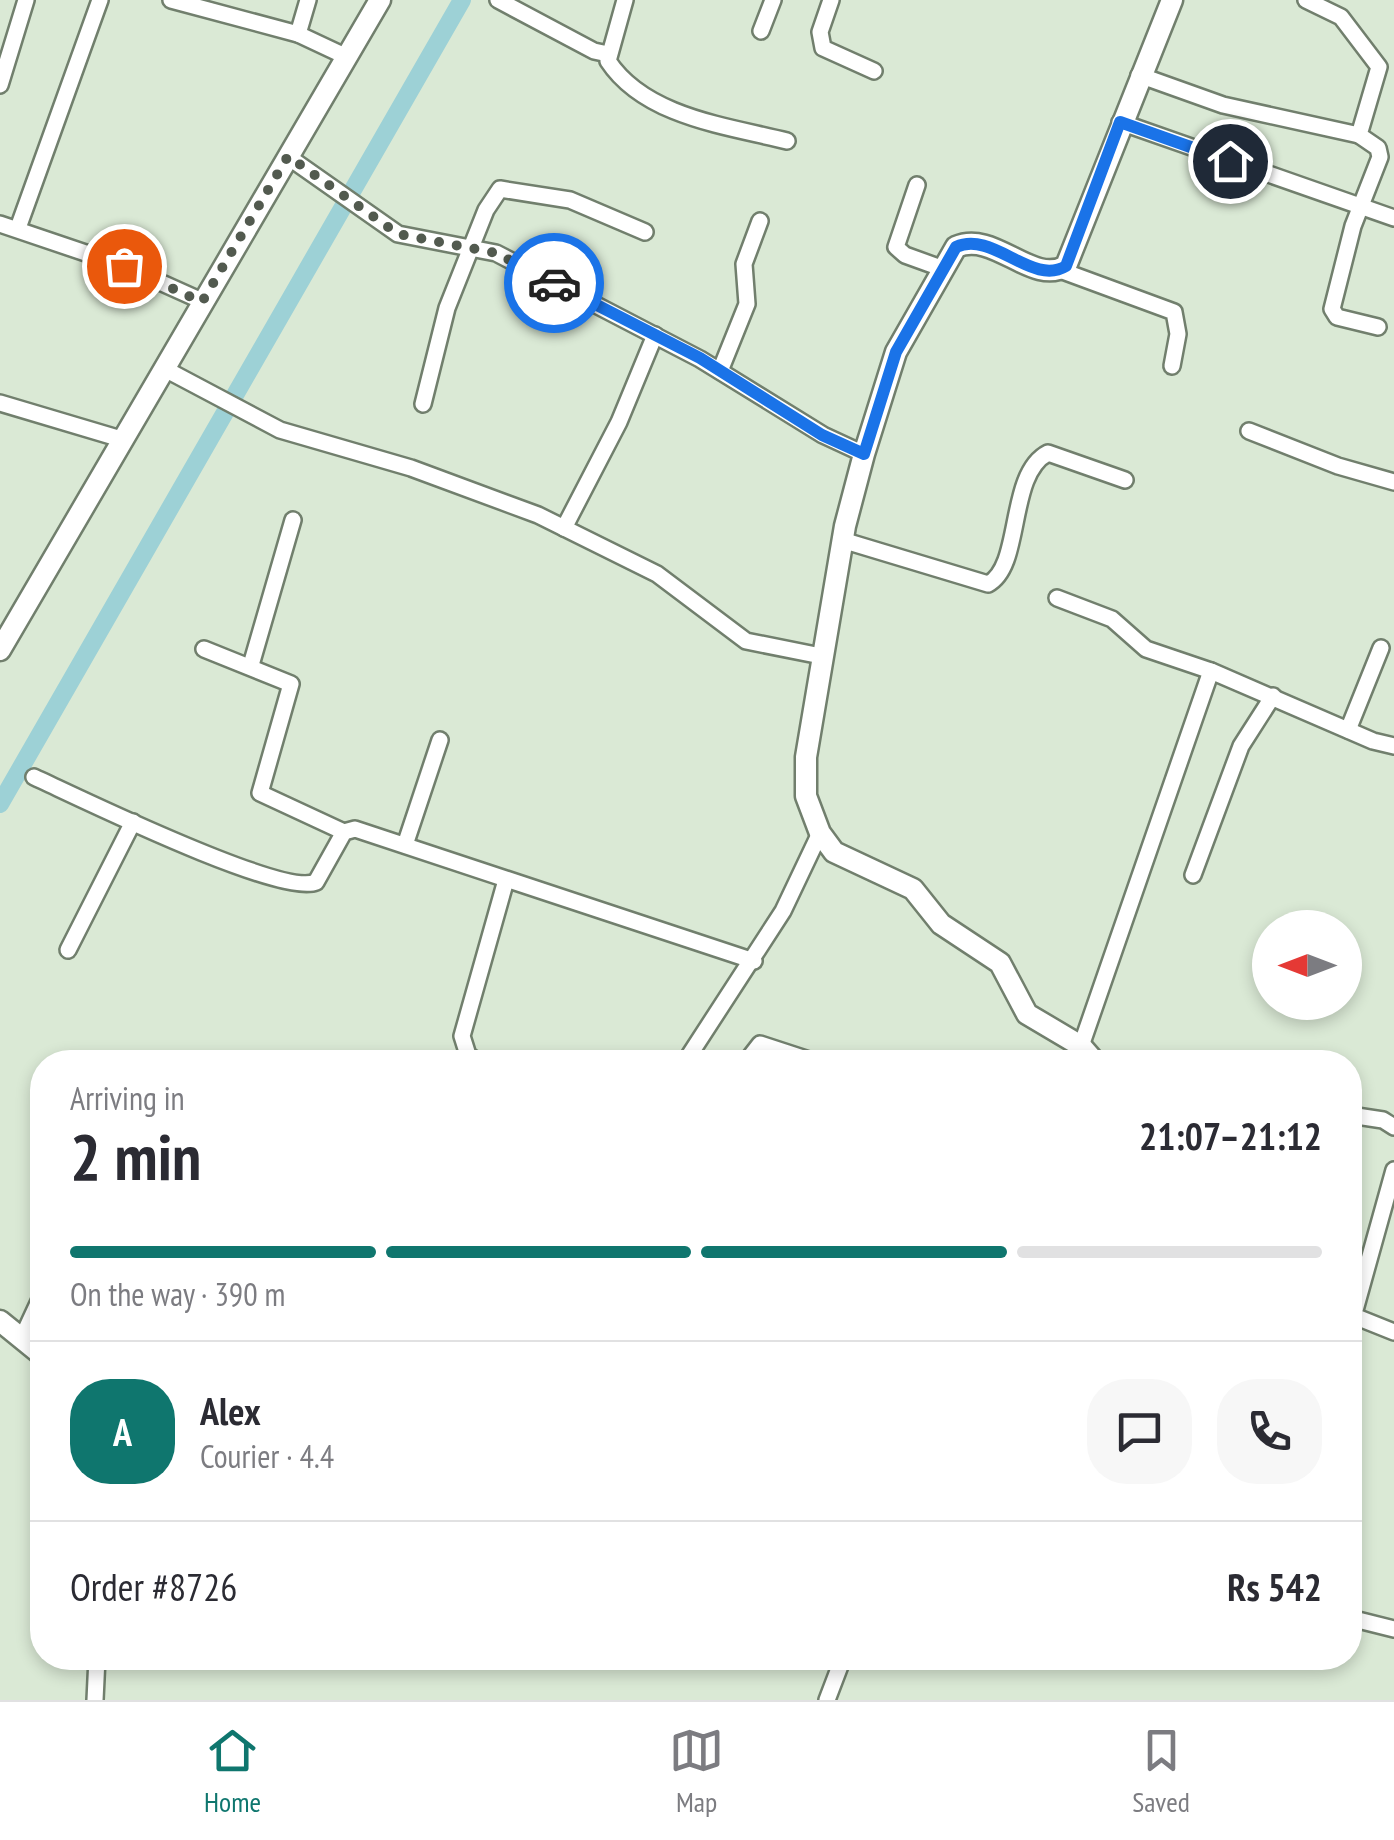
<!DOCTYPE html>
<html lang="en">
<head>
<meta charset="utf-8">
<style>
  :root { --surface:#fff; --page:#f7f7f7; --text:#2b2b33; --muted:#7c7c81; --line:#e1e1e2; --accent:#0f766e }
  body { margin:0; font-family:"PT Sans Narrow",sans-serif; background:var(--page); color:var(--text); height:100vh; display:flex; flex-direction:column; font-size:38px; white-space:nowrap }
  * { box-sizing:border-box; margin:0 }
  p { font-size:32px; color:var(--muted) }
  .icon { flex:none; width:55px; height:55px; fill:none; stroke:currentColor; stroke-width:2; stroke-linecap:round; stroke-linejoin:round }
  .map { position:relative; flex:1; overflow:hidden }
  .drawer { position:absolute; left:30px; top:1050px; width:1332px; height:620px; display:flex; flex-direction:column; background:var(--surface); border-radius:40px; box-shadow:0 5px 15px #0003 }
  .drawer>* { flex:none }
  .needle { width:65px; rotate:270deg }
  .fabs { position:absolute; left:1252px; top:910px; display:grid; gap:20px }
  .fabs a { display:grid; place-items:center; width:110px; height:110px; border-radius:50%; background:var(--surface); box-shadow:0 5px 15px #0003; font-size:50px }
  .pin { position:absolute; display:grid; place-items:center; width:85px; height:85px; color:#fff; margin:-42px; border:5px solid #fff; border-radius:50%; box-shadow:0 2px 10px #0007 }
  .courier { position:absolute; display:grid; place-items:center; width:100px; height:100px; margin:-50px; border:8px solid #1a73e8; border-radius:50%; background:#fff; color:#222; box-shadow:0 2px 12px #0007 }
  .overview em { font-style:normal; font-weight:600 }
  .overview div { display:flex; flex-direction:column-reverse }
  .overview { display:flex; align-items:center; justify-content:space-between; height:170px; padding:0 40px }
  h1 { font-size:65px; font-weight:600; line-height:75px }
  .bar { display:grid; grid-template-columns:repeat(4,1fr); gap:15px 10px; align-content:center; height:120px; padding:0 40px }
  .bar i { height:12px; border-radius:8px; background:var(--line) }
  .bar .on { background:var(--accent) }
  .bar p { grid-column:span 4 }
  .line { display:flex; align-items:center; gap:25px; padding:0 40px; border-top:2px solid var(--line) }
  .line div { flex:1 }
  .round { display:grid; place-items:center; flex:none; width:105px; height:105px; border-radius:40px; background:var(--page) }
  .dock { display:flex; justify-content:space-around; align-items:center; height:140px; border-top:2px solid var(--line); background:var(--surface); font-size:28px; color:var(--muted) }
  .dock a { display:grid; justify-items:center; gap:5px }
  .dock .on { color:var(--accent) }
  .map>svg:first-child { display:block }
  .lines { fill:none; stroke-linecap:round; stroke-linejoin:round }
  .canal { stroke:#9dd1d6; stroke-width:18 }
  .street-casing { stroke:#717f6d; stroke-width:20 }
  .secondary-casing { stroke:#717f6d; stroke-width:25 }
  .street { stroke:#fff; stroke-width:15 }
  .secondary { stroke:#fff; stroke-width:20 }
  .done { stroke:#525a4f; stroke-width:10; stroke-dasharray:0 18 }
  .route { stroke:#1a73e8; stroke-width:12 }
</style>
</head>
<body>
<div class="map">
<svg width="1394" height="1700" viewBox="0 0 1394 1700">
  <rect width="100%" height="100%" fill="#dae9d5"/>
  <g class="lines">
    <path class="canal" d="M 0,804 L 462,0"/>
    <defs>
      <g id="street">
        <path d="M 171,0 L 298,34 L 347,57"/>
        <path d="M 498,0 L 594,51 L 608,54"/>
        <path d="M 625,0 L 608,61 C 645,117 727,126 787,141"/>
        <path d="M 831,0 L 820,32 L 823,48 L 874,71"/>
        <path d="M 1306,0 L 1341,17 L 1379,67 L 1359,135 L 1378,148 L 1380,157 L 1353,226 L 1332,309 L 1337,317 L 1378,327"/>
        <path d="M 761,31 L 773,0"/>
        <path d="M 298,34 L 308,0"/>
        <path d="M 1139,75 L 1223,105 L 1359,135"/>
        <path d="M 0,85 L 26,0"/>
        <path d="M 1120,122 L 1394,218"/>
        <path d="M 287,156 L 398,234 L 496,253 L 700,359 L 823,435 L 864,454"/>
        <path d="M 917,185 L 896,247 L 905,255 L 941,268"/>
        <path d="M 0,224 L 124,266 L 202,301"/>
        <path d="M 18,228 L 100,0"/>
        <path d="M 1060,270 L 1174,312 L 1178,334 L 1172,366"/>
        <path d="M 163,368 L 280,430 L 411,468 L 538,515 L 657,574 L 746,641 L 821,656"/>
        <path d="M 720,371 L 747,304 L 744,264 L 760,221"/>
        <path d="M 0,403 L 121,439"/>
        <path d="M 423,404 L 447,308 L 486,210 L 500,189 L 570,200 L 645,232"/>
        <path d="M 1249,431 L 1338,466 L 1394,482"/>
        <path d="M 564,528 L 619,422 L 655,335"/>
        <path d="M 842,540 L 988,584 C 1023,566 1007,474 1048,453 L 1125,480"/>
        <path d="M 1057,598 L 1112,619 L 1146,649 L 1211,671"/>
        <path d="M 204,649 L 291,684 L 260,793 L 344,832"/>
        <path d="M 251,665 L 293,520"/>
        <path d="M 1348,730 L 1381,648"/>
        <path d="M 34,777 C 78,797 281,897 316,882 L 344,832 L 355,829 L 754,961"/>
        <path d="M 405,845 L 440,740"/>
        <path d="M 1193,875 L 1241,746 L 1273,696"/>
        <path d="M 68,950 L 133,822"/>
        <path d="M 1081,1046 L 1211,671 L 1373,741 L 1394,746"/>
        <path d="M 478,1062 L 468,1055 L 462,1036 L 506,880"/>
        <path d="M 685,1062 L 783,911 L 820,833"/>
        <path d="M 746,1062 L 760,1044 L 815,1062"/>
        <path d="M 1350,1115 L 1383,1120 L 1394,1127"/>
        <path d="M 1354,1316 L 1394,1332"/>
        <path d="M 1350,1328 L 1394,1170"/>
        <path d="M 22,1338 L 42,1295"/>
        <path d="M 1350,1618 L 1394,1629"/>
        <path d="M 95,1700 L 97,1658"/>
        <path d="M 827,1700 L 843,1658"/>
      </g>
      <g id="secondary">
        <path d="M 0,650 L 380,0"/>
        <path d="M 1095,1062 L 1081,1046 L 1027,1014 L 1000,963 L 941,924 L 913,889 L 834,852 L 820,833 L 806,796 L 806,757 L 845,526 L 864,454 L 896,352 L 956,247 C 994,230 1032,286 1066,266 L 1172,0"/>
        <path d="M 0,1321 L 42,1355"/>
      </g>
    </defs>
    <use href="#street" class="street-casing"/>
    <use href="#secondary" class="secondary-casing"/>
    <use href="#street" class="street"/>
    <use href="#secondary" class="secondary"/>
  </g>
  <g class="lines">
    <path class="done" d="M 124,266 L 202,302 L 288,156 L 398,234 L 496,253 L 554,283"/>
    <path class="route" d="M 554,283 L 700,358 L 822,435 L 864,454 L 896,352 L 956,247 C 993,230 1032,287 1066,266 L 1120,122 L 1230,161"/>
  </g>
</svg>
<div class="fabs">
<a><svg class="needle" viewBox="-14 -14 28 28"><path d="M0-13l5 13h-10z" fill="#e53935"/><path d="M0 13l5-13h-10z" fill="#7c7c81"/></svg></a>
</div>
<div class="pin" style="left:124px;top:266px;background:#ea580c"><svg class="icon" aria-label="bag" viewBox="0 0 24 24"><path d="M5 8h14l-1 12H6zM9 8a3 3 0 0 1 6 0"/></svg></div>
<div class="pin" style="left:1230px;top:161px;background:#1f2937"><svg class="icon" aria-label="home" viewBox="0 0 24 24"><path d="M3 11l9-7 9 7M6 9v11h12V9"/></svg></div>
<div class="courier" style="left:554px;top:283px"><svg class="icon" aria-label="car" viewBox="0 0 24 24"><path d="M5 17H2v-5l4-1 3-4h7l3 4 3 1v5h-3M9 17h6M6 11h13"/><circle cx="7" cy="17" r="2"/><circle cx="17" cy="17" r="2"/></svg></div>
<section class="drawer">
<div class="overview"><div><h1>2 min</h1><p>Arriving in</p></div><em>21:07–21:12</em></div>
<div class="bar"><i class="on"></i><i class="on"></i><i class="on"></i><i></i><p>On the way · 390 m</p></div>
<div class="line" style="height:180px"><b class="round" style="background:var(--accent);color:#fff">A</b><div><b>Alex</b><p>Courier · 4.4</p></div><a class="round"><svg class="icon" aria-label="chat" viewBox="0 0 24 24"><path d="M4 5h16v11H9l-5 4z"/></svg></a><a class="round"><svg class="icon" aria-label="phone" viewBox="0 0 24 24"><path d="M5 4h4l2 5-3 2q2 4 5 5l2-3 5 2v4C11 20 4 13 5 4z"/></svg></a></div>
<div class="line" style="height:130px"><div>Order #8726</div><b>Rs 542</b></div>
</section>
</div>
<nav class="dock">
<a class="on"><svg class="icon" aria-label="home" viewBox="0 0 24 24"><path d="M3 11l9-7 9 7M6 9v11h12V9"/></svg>Home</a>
<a><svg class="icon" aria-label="map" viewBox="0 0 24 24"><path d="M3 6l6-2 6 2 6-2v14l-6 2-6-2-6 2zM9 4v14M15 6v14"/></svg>Map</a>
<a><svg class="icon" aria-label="saved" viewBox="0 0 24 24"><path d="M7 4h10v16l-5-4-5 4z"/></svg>Saved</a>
</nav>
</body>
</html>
